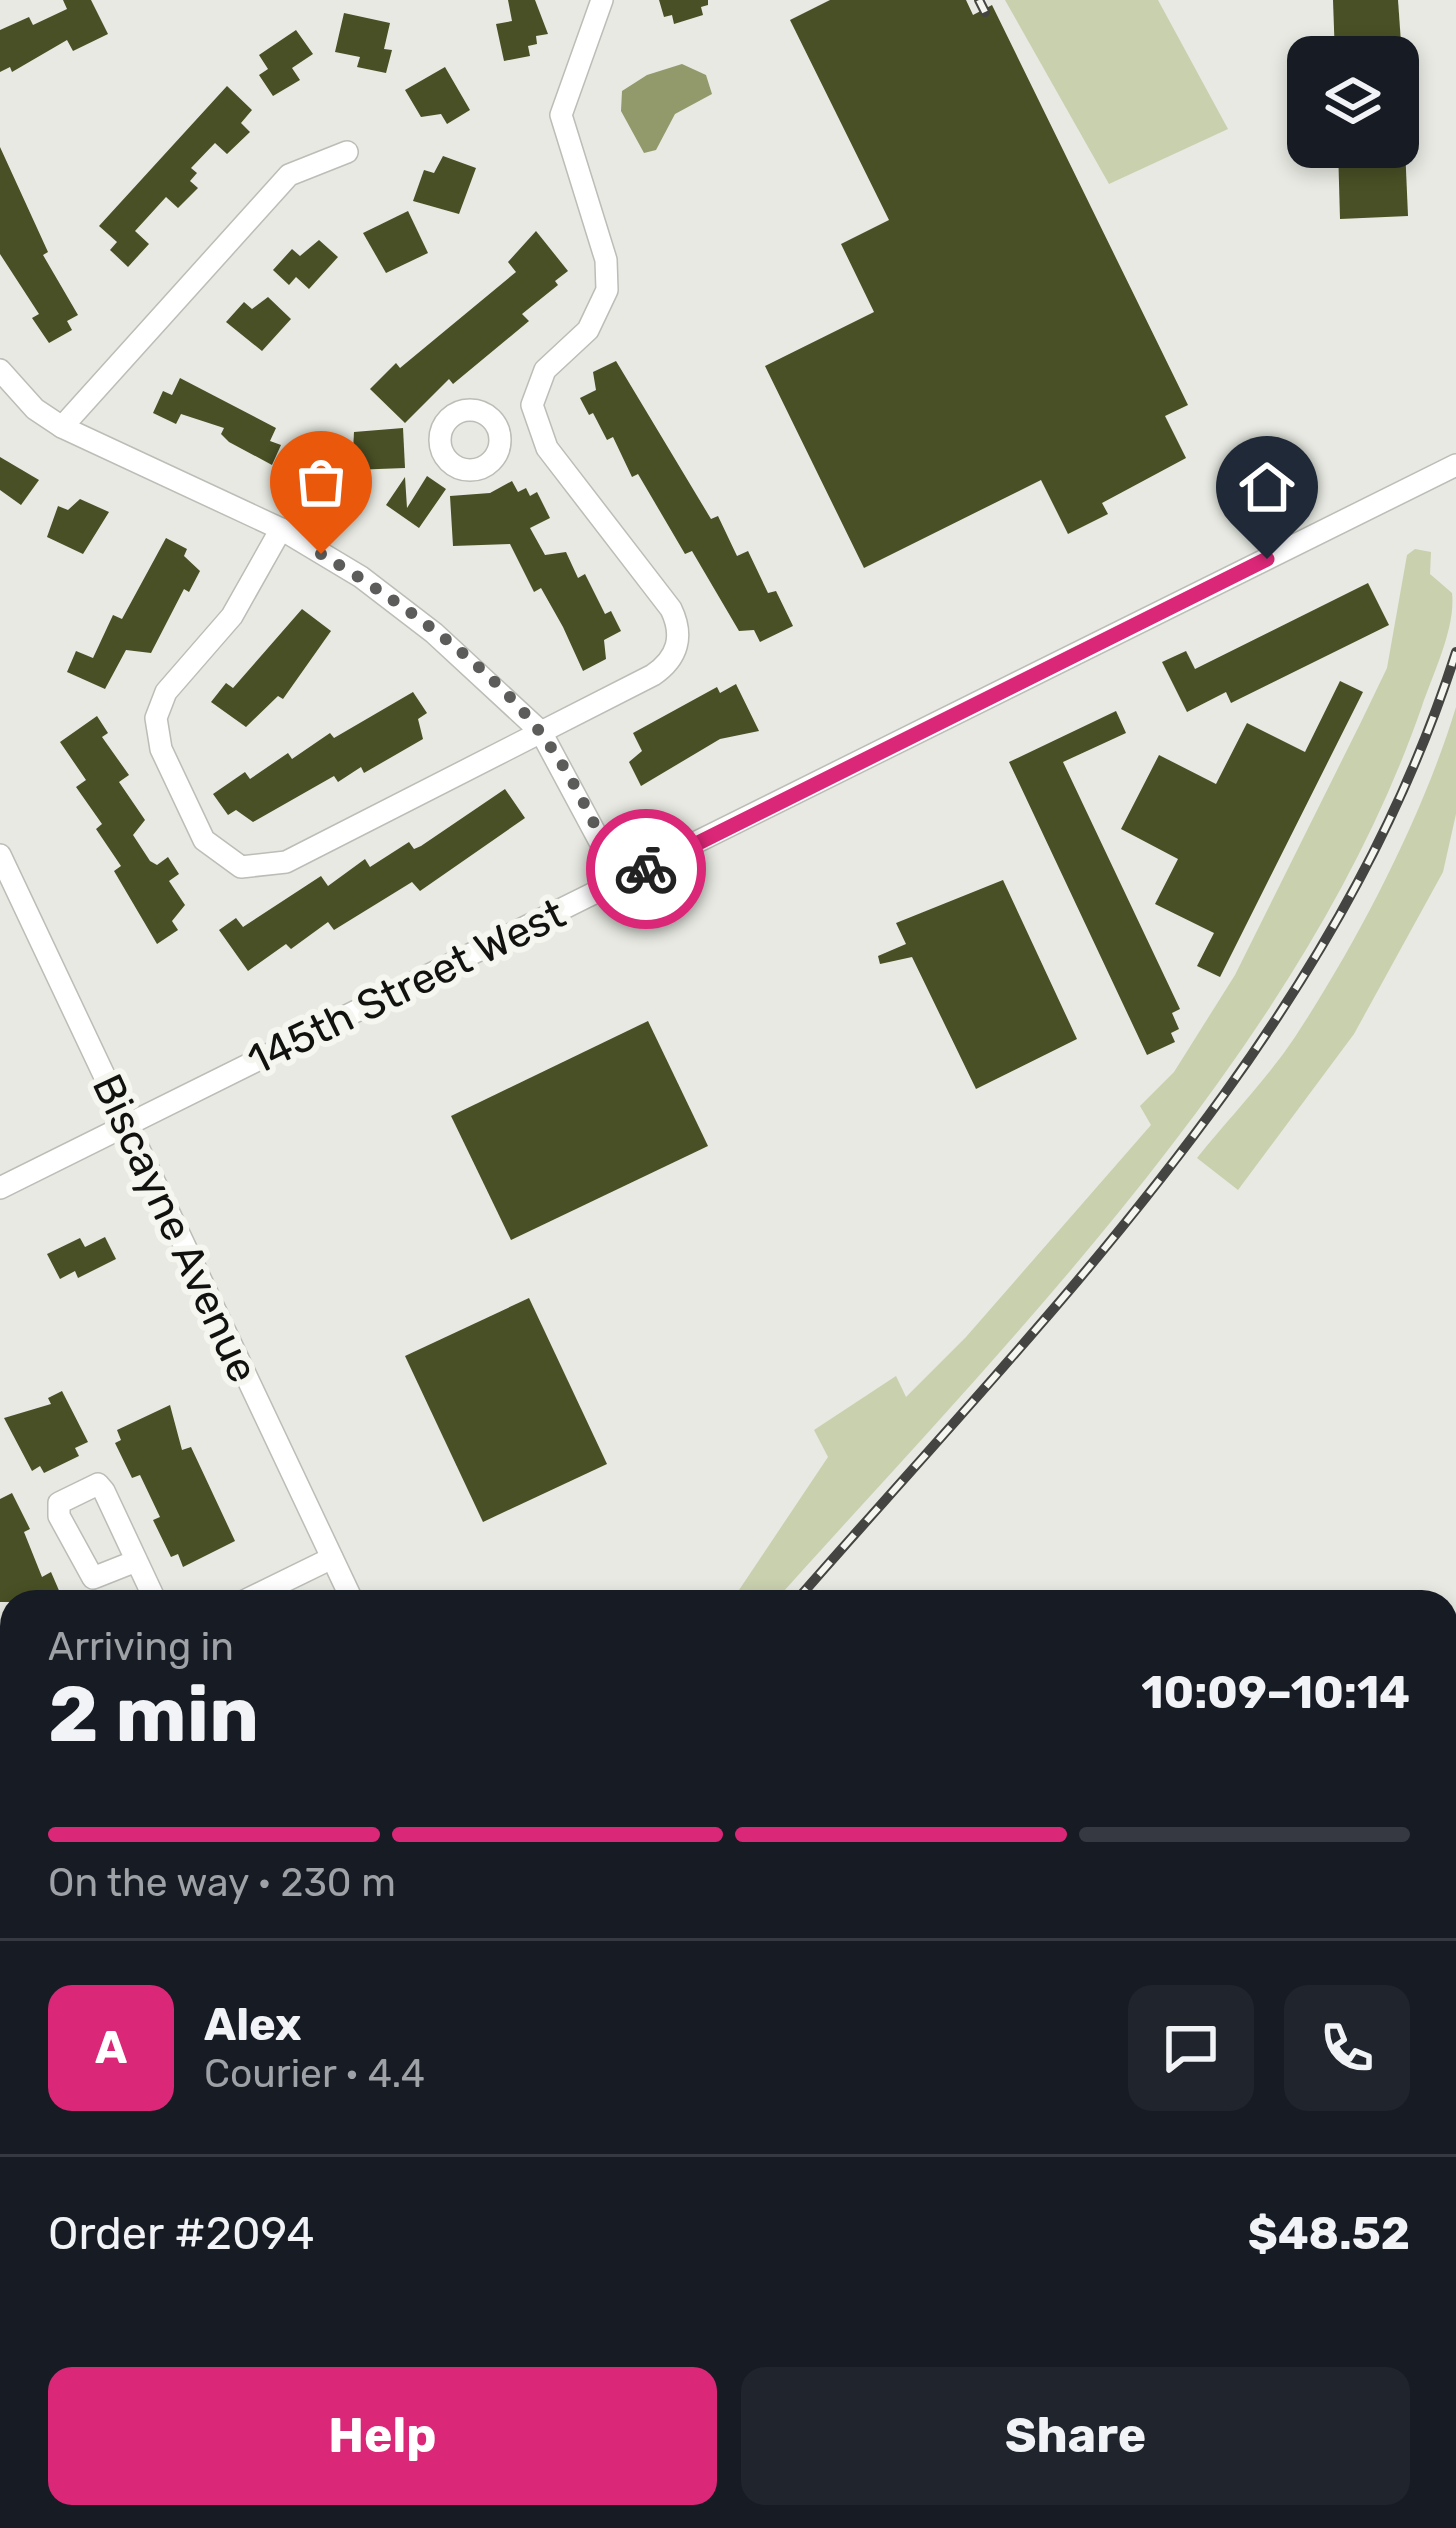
<!DOCTYPE html>
<html lang="en">
<head>
<meta charset="utf-8">
<style>
  :root { --surface:#171b24; --page:#20242c; --text:#f1f3f6; --muted:#9ea1a6; --line:#363941; --accent:#db2777 }
  body { margin:0; font-family:Rubik,sans-serif; background:var(--page); color:var(--text); height:100vh; display:flex; flex-direction:column; font-size:45px; white-space:nowrap }
  * { box-sizing:border-box; margin:0 }
  p { font-size:39px; color:var(--muted) }
  .icon { flex:none; width:66px; height:66px; fill:none; stroke:currentColor; stroke-width:2; stroke-linecap:round; stroke-linejoin:round }
  .map { position:relative; flex:1; overflow:hidden }
  .panel { position:absolute; left:0px; top:1590px; width:1458px; height:939px; display:flex; flex-direction:column; background:var(--surface); border-radius:36px 36px 0 0; box-shadow:0 6px 18px #0003 }
  .panel>* { flex:none }
  .tools { position:absolute; left:1287px; top:36px; display:grid; gap:24px }
  .tools a { display:grid; place-items:center; width:132px; height:132px; border-radius:24px; background:var(--surface); box-shadow:0 6px 18px #0003; font-size:60px }
  .pin { position:absolute; display:grid; place-items:center; width:102px; height:102px; color:#fff; margin:-123px -51px; border-radius:50% 50% 50% 0; rotate:-45deg; box-shadow:0 0 12px #0007 }
  .pin .icon { rotate:45deg }
  .courier { position:absolute; display:grid; place-items:center; width:120px; height:120px; margin:-60px; border:9px solid #db2777; border-radius:50%; background:#fff; color:#222; box-shadow:0 3px 15px #0007 }
  .summary em { font-style:normal; font-weight:700 }
  .summary div { display:flex; flex-direction:column-reverse }
  .summary { display:flex; align-items:center; justify-content:space-between; height:204px; padding:0 48px }
  h1 { font-size:78px; font-weight:700; line-height:90px }
  .bar { display:grid; grid-template-columns:repeat(4,1fr); gap:18px 12px; align-content:center; height:144px; padding:0 48px }
  .bar i { height:15px; border-radius:9px; background:var(--line) }
  .bar .current { background:var(--accent) }
  .bar p { grid-column:span 4 }
  .line { display:flex; align-items:center; gap:30px; padding:0 48px; border-top:3px solid var(--line) }
  .line div { flex:1 }
  .round { display:grid; place-items:center; flex:none; width:126px; height:126px; border-radius:24px; background:var(--page) }
  .cta { display:flex; gap:24px; margin-top:auto; padding:24px 48px }
  .cta a { flex:1; height:138px; border-radius:24px; background:var(--accent); color:#fff; font-size:48px; font-weight:700; line-height:138px; text-align:center }
  .cta a+a { background:var(--page); color:var(--text) }
  .map>svg:first-child { display:block }
  .built { fill:#daddcf }
  .green { fill:#c9d0ae }
  .water { fill:#929a6c }
  .building { fill:#495025 }
  .lines { fill:none; stroke-linecap:round; stroke-linejoin:round }
  .minor-casing { stroke:#bbbdb6; stroke-width:24 }
  .minor { stroke:#fff; stroke-width:21 }
  .rail-casing { stroke:#444542; stroke-width:10 }
  .rail { stroke:#f5f6ef; stroke-width:6; stroke-dasharray:18; stroke-linecap:butt }
  .done { stroke:#5c5d5a; stroke-width:12; stroke-dasharray:0 21.6 }
  .route { stroke:#db2777; stroke-width:15 }
  .labels { text-anchor:middle; stroke-width:12; stroke-linejoin:round; paint-order:stroke }
  .street-label { font-size:42px; fill:#111210; stroke:#f5f6ef }
</style>
</head>
<body>
<div class="map">
<svg width="1456" height="2528" viewBox="0 0 1456 2528">
  <rect width="100%" height="100%" fill="#e7e9e2"/>
  <path class="built" d="M 12,1737 L 12,2288 L 0,2276 L 0,1743 Z"/>
  <g class="green">
    <path d="M 1005,0 L 1158,0 L 1228,129 L 1109,184 Z"/>
    <path d="M 1415,549 L 1431,552 L 1430,574 L 1452,593 C 1456,627 1433,674 1422,706 C 1305,1045 1010,1339 774,1602 L 731,1602 L 828,1457 L 814,1430 L 896,1376 L 906,1397 L 966,1337 L 1151,1125 L 1140,1106 L 1174,1072 L 1235,975 L 1361,722 L 1387,668 L 1407,555 Z"/>
    <path d="M 1456,707 L 1456,814 L 1443,872 L 1354,1034 L 1238,1190 L 1197,1158 C 1229,1118 1267,1079 1295,1037 C 1358,941 1423,816 1456,707 Z"/>
    <path d="M 12,2059 L 12,2264 L 0,2246 L 0,2073 Z"/>
    <path d="M 0,2282 L 12,2295 L 12,2473 L 0,2487 Z"/>
  </g>
  <path class="water" d="M 682,64 L 706,75 L 712,94 L 675,114 L 656,150 L 644,153 L 621,111 L 622,91 L 647,75 Z"/>
  <g class="building">
    <path d="M 63,0 L 91,0 L 108,34 L 73,51 L 67,40 L 12,72 L 10,67 L 0,72 L 0,30 L 29,17 L 33,25 L 67,9 Z"/>
    <path d="M 508,0 L 535,0 L 548,34 L 536,36 L 537,44 L 528,46 L 530,56 L 504,61 L 496,24 L 512,21 Z"/>
    <path d="M 659,0 L 708,0 L 708,5 L 701,7 L 703,15 L 674,24 L 672,15 L 664,17 Z"/>
    <path d="M 830,0 L 966,0 L 973,15 L 992,5 L 1188,405 L 1165,416 L 1186,458 L 1102,503 L 1108,514 L 1068,534 L 1041,480 L 864,568 L 765,366 L 874,312 L 841,244 L 889,220 L 790,20 Z"/>
    <path d="M 1333,0 L 1398,0 L 1402,57 L 1335,57 Z"/>
    <path d="M 344,13 L 390,23 L 384,49 L 392,50 L 386,73 L 357,67 L 360,57 L 335,52 Z"/>
    <path d="M 296,30 L 313,54 L 292,68 L 300,80 L 273,96 L 259,75 L 268,69 L 259,55 Z"/>
    <path d="M 445,67 L 470,110 L 447,124 L 441,114 L 421,117 L 405,90 Z"/>
    <path d="M 227,86 L 252,110 L 241,123 L 250,132 L 227,154 L 215,143 L 191,168 L 197,173 L 190,181 L 198,188 L 178,208 L 166,197 L 135,231 L 149,244 L 128,267 L 110,250 L 117,242 L 99,226 Z"/>
    <path d="M 0,147 L 48,252 L 43,255 L 78,315 L 67,321 L 72,330 L 49,343 L 32,318 L 39,314 L 0,254 Z"/>
    <path d="M 1338,147 L 1405,147 L 1408,216 L 1340,219 Z"/>
    <path d="M 443,156 L 476,168 L 459,214 L 413,201 L 424,170 L 434,173 Z"/>
    <path d="M 408,211 L 428,253 L 386,273 L 363,233 Z"/>
    <path d="M 536,231 L 568,271 L 555,281 L 558,285 L 522,314 L 529,321 L 453,384 L 449,379 L 405,423 L 370,389 L 396,363 L 400,368 L 516,272 L 508,262 Z"/>
    <path d="M 319,240 L 338,257 L 309,289 L 296,277 L 289,285 L 273,270 L 292,249 L 300,256 Z"/>
    <path d="M 268,297 L 291,319 L 262,351 L 226,322 L 244,302 L 252,309 Z"/>
    <path d="M 616,361 L 711,519 L 718,516 L 737,556 L 748,551 L 768,593 L 776,591 L 793,626 L 760,642 L 754,630 L 739,631 L 692,551 L 685,554 L 638,474 L 632,477 L 613,437 L 607,440 L 593,413 L 589,415 L 580,398 L 596,390 L 593,372 Z"/>
    <path d="M 180,378 L 276,428 L 270,441 L 281,445 L 272,465 L 229,442 L 221,434 L 224,428 L 181,414 L 176,424 L 153,413 L 163,391 L 172,395 Z"/>
    <path d="M 403,428 L 405,468 L 352,470 L 354,432 Z"/>
    <path d="M 0,457 L 39,480 L 21,505 L 0,490 Z"/>
    <path d="M 427,476 L 446,489 L 419,528 L 386,505 L 405,477 L 407,508 Z"/>
    <path d="M 512,481 L 518,492 L 526,488 L 530,496 L 537,492 L 550,518 L 530,528 L 545,555 L 566,552 L 578,578 L 585,574 L 605,614 L 611,611 L 621,631 L 604,640 L 606,659 L 583,671 L 563,627 L 541,588 L 534,592 L 510,544 L 453,546 L 450,496 L 490,493 Z"/>
    <path d="M 80,499 L 109,512 L 83,554 L 47,537 L 58,506 L 68,510 Z"/>
    <path d="M 166,538 L 187,549 L 184,556 L 200,571 L 189,592 L 184,589 L 151,653 L 126,650 L 105,689 L 67,672 L 76,651 L 93,658 L 113,615 L 122,619 Z"/>
    <path d="M 1368,583 L 1389,625 L 1231,703 L 1226,692 L 1187,712 L 1162,662 L 1186,651 L 1195,669 Z"/>
    <path d="M 302,609 L 331,631 L 283,699 L 278,696 L 246,727 L 211,702 L 226,683 L 233,688 Z"/>
    <path d="M 1340,681 L 1363,692 L 1220,977 L 1197,966 L 1214,933 L 1155,904 L 1178,859 L 1121,829 L 1159,755 L 1216,784 L 1247,723 L 1305,752 Z"/>
    <path d="M 736,684 L 759,731 L 720,739 L 641,786 L 629,762 L 642,751 L 633,733 L 717,687 L 720,693 Z"/>
    <path d="M 413,692 L 427,713 L 418,719 L 423,739 L 364,773 L 361,767 L 338,782 L 334,776 L 253,822 L 236,810 L 228,815 L 213,794 L 245,772 L 250,779 L 288,753 L 292,759 L 330,733 L 334,738 Z"/>
    <path d="M 1116,711 L 1126,733 L 1063,762 L 1180,1009 L 1172,1013 L 1179,1029 L 1171,1033 L 1175,1042 L 1147,1055 L 1009,762 Z"/>
    <path d="M 97,716 L 108,733 L 102,737 L 129,775 L 119,782 L 145,820 L 133,835 L 150,861 L 157,865 L 168,857 L 179,874 L 169,881 L 185,905 L 172,921 L 178,930 L 157,944 L 114,871 L 121,866 L 96,829 L 102,824 L 76,787 L 86,780 L 60,742 Z"/>
    <path d="M 505,789 L 525,818 L 420,891 L 412,882 L 334,930 L 328,922 L 291,949 L 286,944 L 248,971 L 219,930 L 236,918 L 243,927 L 321,876 L 328,886 L 365,859 L 370,867 L 409,842 L 414,849 L 421,846 Z"/>
    <path d="M 1003,880 L 1077,1039 L 976,1089 L 912,957 L 880,964 L 878,956 L 906,944 L 896,923 Z"/>
    <path d="M 648,1021 L 708,1146 L 511,1240 L 451,1116 Z"/>
    <path d="M 105,1237 L 116,1259 L 78,1278 L 75,1271 L 60,1279 L 47,1254 L 80,1238 L 85,1247 Z"/>
    <path d="M 529,1298 L 607,1464 L 483,1522 L 405,1356 Z"/>
    <path d="M 62,1391 L 88,1442 L 75,1448 L 79,1456 L 44,1473 L 40,1466 L 32,1471 L 4,1418 L 51,1404 L 48,1398 Z"/>
    <path d="M 170,1405 L 182,1450 L 191,1447 L 235,1541 L 183,1567 L 178,1554 L 171,1557 L 153,1520 L 160,1517 L 140,1475 L 132,1478 L 115,1443 L 121,1440 L 117,1430 Z"/>
    <path d="M 12,1493 L 30,1529 L 24,1532 L 42,1577 L 51,1572 L 64,1602 L 0,1602 L 0,1499 Z"/>
  </g>
  <g class="lines">
    <defs>
      <g id="minor">
        <path d="M 0,370 L 35,409 L 62,427 L 281,529 L 361,577 L 434,633 L 541,732 L 621,881"/>
        <circle cx="470" cy="440" r="30"/>
        <path d="M 62,427 L 289,175 L 347,152"/>
        <path d="M 281,529 L 232,616 L 166,692 L 156,718 L 161,749 L 204,840 L 241,867 L 286,862 L 653,675 C 678,658 684,636 671,609 L 547,448 L 532,405 L 545,370 L 588,330 L 607,290 L 606,260 L 561,115 L 602,0"/>
        <path d="M 0,855 L 353,1602"/>
        <path d="M 0,1188 L 1456,465"/>
        <path d="M 136,1561 L 93,1578 L 59,1516 L 59,1503 L 98,1484 L 104,1491 L 156,1602"/>
        <path d="M 242,1602 L 332,1558"/>
        <path d="M 0,1717 L 12,1711"/>
        <path d="M 786,2517 L 791,2528"/>
        <path d="M 276,2528 L 286,2517"/>
      </g>
    </defs>
    <use href="#minor" class="minor-casing"/>
    <use href="#minor" class="minor"/>
    <defs>
      <g id="rail">
        <path d="M 979,0 L 985,12"/>
        <path d="M 795,1602 C 1048,1312 1336,1029 1456,652"/>
        <path d="M 0,2510 L 12,2496"/>
      </g>
    </defs>
    <use href="#rail" class="rail-casing"/>
    <use href="#rail" class="rail"/>
  </g>
  <g class="lines">
    <path class="done" d="M 321,554 C 394,597 492,666 542,735 C 575,778 598,832 621,881 L 646,869"/>
    <path class="route" d="M 646,869 L 1267,559"/>
  </g>
  <g class="labels">
    <g class="street-label">
      <text transform="translate(406 986) rotate(-26)" y="15">145th Street West</text>
      <text transform="translate(176 1228) rotate(65)" y="15">Biscayne Avenue</text>
    </g>
  </g>
</svg>
<div class="tools">
<a><svg class="icon" aria-label="layers" viewBox="0 0 24 24"><path d="M12 4l9 5-9 5-9-5zM3 14l9 5 9-5"/></svg></a>
</div>
<div class="pin" style="left:321px;top:554px;background:#ea580c"><svg class="icon" aria-label="bag" viewBox="0 0 24 24"><path d="M5 8h14l-1 12H6zM9 8a3 3 0 0 1 6 0"/></svg></div>
<div class="pin" style="left:1267px;top:559px;background:#1f2937"><svg class="icon" aria-label="home" viewBox="0 0 24 24"><path d="M3 11l9-7 9 7M6 9v11h12V9"/></svg></div>
<div class="courier" style="left:646px;top:869px"><svg class="icon" aria-label="bike" viewBox="0 0 24 24"><circle cx="6" cy="16" r="4"/><circle cx="18" cy="16" r="4"/><path d="M6 16l4-8h5l3 8M10 8l3 8H6M13 5h3"/></svg></div>
<section class="panel">
<div class="summary"><div><h1>2 min</h1><p>Arriving in</p></div><em>10:09–10:14</em></div>
<div class="bar"><i class="current"></i><i class="current"></i><i class="current"></i><i></i><p>On the way · 230 m</p></div>
<div class="line" style="height:216px"><b class="round" style="background:var(--accent);color:#fff">A</b><div><b>Alex</b><p>Courier · 4.4</p></div><a class="round"><svg class="icon" aria-label="chat" viewBox="0 0 24 24"><path d="M4 5h16v11H9l-5 4z"/></svg></a><a class="round"><svg class="icon" aria-label="phone" viewBox="0 0 24 24"><path d="M5 4h4l2 5-3 2q2 4 5 5l2-3 5 2v4C11 20 4 13 5 4z"/></svg></a></div>
<div class="line" style="height:156px"><div>Order #2094</div><b>$48.52</b></div>
<div class="cta"><a>Help</a><a>Share</a></div>
</section>
</div>
</body>
</html>
